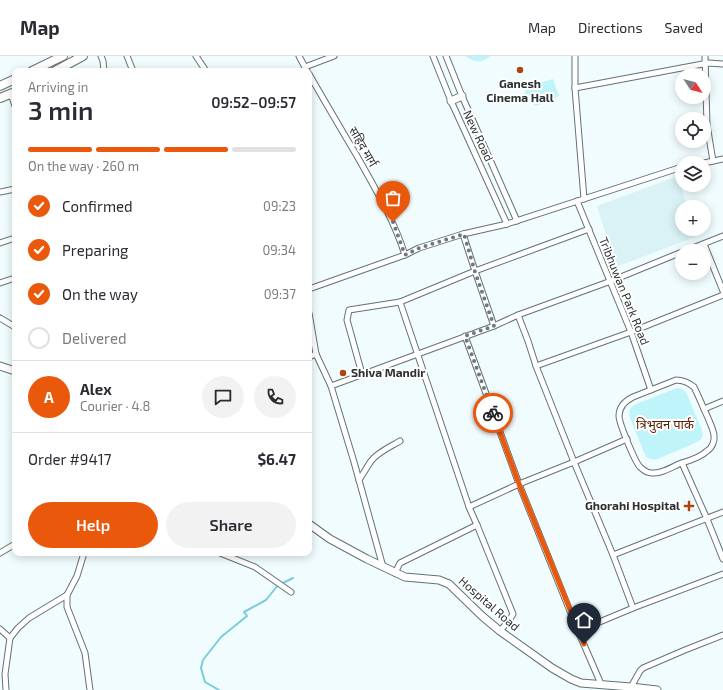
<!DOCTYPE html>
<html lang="en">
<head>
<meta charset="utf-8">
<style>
  :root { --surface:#fff; --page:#f2f2f3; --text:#2b2b33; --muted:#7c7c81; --line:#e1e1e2; --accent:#ea580c }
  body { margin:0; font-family:"Exo 2","Noto Sans Devanagari",sans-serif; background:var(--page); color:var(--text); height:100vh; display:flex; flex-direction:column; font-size:15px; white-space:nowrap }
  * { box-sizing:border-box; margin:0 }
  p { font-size:13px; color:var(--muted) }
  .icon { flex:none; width:22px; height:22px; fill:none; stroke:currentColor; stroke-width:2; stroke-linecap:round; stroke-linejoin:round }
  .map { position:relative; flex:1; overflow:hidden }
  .sheet { position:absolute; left:12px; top:12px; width:300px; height:488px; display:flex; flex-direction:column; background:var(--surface); border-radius:8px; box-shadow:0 2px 10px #0003 }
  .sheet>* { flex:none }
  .needle { width:26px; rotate:126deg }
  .tools { position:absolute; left:675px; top:12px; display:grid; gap:8px }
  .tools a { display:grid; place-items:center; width:36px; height:36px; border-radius:50%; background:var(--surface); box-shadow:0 2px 10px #0003; font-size:20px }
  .pin { position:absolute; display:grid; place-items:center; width:34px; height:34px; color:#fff; margin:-41px -17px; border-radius:50% 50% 50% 0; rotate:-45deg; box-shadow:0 0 4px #0007 }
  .pin .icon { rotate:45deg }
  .courier { position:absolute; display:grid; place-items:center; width:40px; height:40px; margin:-20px; border:3px solid #ea580c; border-radius:50%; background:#fff; color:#222; box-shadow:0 1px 5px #0007 }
  .summary em { font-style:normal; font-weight:600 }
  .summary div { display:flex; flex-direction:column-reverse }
  .summary { display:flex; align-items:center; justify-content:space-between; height:68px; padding:0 16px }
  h1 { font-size:26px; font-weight:600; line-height:30px }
  .bar { display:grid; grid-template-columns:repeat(4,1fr); gap:6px 4px; align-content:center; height:48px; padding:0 16px }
  .bar i { height:5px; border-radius:3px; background:var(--line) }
  .bar .on { background:var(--accent) }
  .bar p { grid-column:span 4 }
  .line { display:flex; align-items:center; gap:10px; padding:0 16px; border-top:1px solid var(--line) }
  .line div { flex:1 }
  .round { display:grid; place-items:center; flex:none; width:42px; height:42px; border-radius:21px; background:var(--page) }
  ol { padding:0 16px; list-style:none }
  li { display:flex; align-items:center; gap:12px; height:44px }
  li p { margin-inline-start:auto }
  li .icon { padding:4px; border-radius:50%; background:var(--accent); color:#fff; stroke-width:4 }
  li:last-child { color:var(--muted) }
  li i { width:22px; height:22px; border:2px solid var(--line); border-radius:50% }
  .button { display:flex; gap:8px; margin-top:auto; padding:8px 16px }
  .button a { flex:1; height:46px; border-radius:24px; background:var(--accent); color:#fff; font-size:16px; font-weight:600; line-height:46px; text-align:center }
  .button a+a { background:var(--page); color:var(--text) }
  header { display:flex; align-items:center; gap:24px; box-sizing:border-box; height:56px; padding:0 20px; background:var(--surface); border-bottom:1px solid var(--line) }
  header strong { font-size:19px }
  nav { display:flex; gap:22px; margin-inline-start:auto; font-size:14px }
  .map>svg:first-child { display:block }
  .built { fill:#d9f2f6 }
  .green { fill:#c0f4fb }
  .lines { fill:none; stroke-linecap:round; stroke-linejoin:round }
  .stream { stroke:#7accd8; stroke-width:2 }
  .street-casing { stroke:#647274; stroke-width:7 }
  .secondary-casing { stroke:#647274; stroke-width:9 }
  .primary-casing { stroke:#647274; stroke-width:10 }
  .street { stroke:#fff; stroke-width:5 }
  .secondary { stroke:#fff; stroke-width:7 }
  .primary { stroke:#fff; stroke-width:8 }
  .done { stroke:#707879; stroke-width:4; stroke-dasharray:0 7.2 }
  .route { stroke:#ea580c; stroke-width:5 }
  .poi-dot { fill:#aa4611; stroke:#fff; stroke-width:1.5 }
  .labels { text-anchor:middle; stroke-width:4; stroke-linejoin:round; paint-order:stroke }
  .poi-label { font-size:12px; font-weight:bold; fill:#2b3132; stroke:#fff }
  .street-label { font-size:12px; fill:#2b3132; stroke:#fff }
  .neighbourhood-label { font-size:13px; fill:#5d1f00; stroke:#fff }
</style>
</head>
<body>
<header>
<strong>Map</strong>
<nav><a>Map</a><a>Directions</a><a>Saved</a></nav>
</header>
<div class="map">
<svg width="723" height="634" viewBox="0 0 723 634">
  <rect width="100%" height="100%" fill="#f0fcfe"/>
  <g class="built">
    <path d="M 678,120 L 687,151 L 682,151 L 682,173 L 693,173 L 695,181 L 616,211 L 597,150 Z"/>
    <path d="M 691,442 L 696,454 L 688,458 L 683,446 Z"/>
  </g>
  <g class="green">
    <path d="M 465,0 L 491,0 C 481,7 476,7 465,0 Z"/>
    <path d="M 553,23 L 559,40 L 536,50 L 532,47 L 524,39 L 527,31 L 534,28 Z"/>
    <path d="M 677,332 C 682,332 684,334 687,338 L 702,374 C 704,381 701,384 695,387 L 658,403 C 653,404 648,404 645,399 L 630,362 C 628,355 630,351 636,348 Z"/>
  </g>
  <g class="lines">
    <path class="stream" d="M 219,634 L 205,626 L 201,612 L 203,604 L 221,581 L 247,560 L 244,556 L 266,544 L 278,529 L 285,526 L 293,522"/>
    <defs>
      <g id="street">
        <path d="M 101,0 L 103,5 L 104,15"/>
        <path d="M 127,0 L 133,15"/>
        <path d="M 196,0 L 206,15"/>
        <path d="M 299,0 L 307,15"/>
        <path d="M 433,0 L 451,45 L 507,168"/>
        <path d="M 446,0 L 462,40 L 517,165"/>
        <path d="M 575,0 L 575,32 L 584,143"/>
        <path d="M 705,0 L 707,69 L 713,105"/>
        <path d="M 305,11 L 334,0"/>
        <path d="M 309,18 C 325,46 341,73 357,100 C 375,132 394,164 405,199"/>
        <path d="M 575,32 L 708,7 L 723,8"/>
        <path d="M 11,38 L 15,50"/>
        <path d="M 704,107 L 723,103"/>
        <path d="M 0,136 L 15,133"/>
        <path d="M 577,145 L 631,276 L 651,334"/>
        <path d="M 463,178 L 475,215 L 494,270"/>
        <path d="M 0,187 L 15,182"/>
        <path d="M 704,188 L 723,235"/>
        <path d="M 685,195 L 723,180"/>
        <path d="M 0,227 L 15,222"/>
        <path d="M 309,233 L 405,199 L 419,192 L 463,178 L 507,168 L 682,111"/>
        <path d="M 309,257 L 316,298 L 331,330 L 354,406 L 383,511"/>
        <path d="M 518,259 L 528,285 L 536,310 L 574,406 L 613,499 L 633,552"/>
        <path d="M 0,262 L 15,271"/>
        <path d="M 465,280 L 519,428 L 578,575 L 601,628"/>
        <path d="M 309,301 L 316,298"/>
        <path d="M 536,310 L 631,276 L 723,239"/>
        <path d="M 362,318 L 347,264 L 349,254 L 400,246"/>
        <path d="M 676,324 C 683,324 688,326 694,331 C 699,341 703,351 708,362 C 710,367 713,373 714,379 C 715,385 712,392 707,395 C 700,402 688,405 679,408 C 670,412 658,420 647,416 C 645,415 642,413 640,411 C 635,406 619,367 619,360 C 619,351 625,345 633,341 Z"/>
        <path d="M 331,330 L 494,270 L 518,259 L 611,225 L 682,196"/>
        <path d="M 704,353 L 723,345"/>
        <path d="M 682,407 L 707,463 L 723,503"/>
        <path d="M 359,424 C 363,418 367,411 371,405 C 378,396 390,391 400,385"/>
        <path d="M 469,451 L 519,428 L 574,406 L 627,383"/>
        <path d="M 0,497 L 15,488"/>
        <path d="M 84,497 L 77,520 L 67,539 L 67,551 L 85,597 L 90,634"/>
        <path d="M 220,497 L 255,511 L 291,536"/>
        <path d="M 613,499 L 723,456"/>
        <path d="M 395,517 L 400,507 L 477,469"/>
        <path d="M 0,573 L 10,582"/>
        <path d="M 500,575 L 510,563 L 513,558 L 477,469 L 469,451 L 400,246 L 475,215 L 589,173"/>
        <path d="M 578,575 L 633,552 L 723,518"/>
        <path d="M 631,631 L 640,615 L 643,612 L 685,594 L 723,579"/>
        <path d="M 6,634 L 5,618 L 10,582 L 18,572 L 29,562 L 67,539"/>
      </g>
      <g id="secondary">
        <path d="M 451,45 L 462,40"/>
        <path d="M 0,310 L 15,315"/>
        <path d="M 309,468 L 330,483 L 367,503 L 405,521 L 439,524 L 449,528 L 482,560 L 500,575 L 552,612 L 571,623 L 581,627 L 631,631 L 657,634"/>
      </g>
      <g id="primary">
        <path d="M 32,15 L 63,0"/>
        <path d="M 55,15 L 83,0"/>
        <path d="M 0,30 L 15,23"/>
        <path d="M 0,42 L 15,36"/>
      </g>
    </defs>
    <use href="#street" class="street-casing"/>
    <use href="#secondary" class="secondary-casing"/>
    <use href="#primary" class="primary-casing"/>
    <use href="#street" class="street"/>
    <use href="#secondary" class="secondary"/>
    <use href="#primary" class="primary"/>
  </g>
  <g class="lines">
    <path class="done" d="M 393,166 L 405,199 L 419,192 L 464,178 L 475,216 L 494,270 L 465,280 L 493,357"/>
    <path class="route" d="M 493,357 L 519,428 L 584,588"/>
  </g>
  <g class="poi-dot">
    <circle cx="520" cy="14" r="4"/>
    <circle cx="343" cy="317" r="4"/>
    <path d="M687 444h4v4h4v4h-4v4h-4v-4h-4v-4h4z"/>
  </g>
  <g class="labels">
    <g class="poi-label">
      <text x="520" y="32">Ganesh<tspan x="520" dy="14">Cinema Hall</tspan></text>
      <text x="351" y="321" text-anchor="start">Shiva Mandir</text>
      <text x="680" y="454" text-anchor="end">Ghorahi Hospital</text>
    </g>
    <g class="street-label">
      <text transform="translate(478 80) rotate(65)" y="4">New Road</text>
      <text transform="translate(363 91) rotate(60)" y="4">सहिद मार्ग</text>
      <text transform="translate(624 235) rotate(68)" y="4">Tribhuwan Park Road</text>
      <text transform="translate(489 548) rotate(41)" y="4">Hospital Road</text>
    </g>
    <g class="neighbourhood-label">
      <text x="665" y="373">त्रिभुवन पार्क</text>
    </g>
  </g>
</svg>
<div class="tools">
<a><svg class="needle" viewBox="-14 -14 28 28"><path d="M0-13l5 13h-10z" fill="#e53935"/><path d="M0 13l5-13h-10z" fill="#7c7c81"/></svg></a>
<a><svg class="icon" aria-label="locate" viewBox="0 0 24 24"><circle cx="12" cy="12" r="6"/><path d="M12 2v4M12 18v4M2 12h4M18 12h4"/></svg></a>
<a><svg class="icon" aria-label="layers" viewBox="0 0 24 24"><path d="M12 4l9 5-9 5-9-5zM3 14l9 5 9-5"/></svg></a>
<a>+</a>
<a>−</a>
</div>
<div class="pin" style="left:393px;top:166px;background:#ea580c"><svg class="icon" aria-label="bag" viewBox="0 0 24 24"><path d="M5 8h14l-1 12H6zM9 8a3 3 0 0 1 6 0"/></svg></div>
<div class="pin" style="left:584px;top:588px;background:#1f2937"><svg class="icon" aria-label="home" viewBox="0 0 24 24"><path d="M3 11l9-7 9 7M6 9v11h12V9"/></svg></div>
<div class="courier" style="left:493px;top:357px"><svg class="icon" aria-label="bike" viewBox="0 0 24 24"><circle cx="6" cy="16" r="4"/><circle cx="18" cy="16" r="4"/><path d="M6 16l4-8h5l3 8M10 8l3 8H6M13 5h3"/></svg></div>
<section class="sheet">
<div class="summary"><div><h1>3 min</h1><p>Arriving in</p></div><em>09:52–09:57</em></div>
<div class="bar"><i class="on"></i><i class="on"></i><i class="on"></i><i></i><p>On the way · 260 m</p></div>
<ol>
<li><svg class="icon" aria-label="check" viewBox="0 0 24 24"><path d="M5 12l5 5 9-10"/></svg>Confirmed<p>09:23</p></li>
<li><svg class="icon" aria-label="check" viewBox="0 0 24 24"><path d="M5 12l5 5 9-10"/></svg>Preparing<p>09:34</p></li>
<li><svg class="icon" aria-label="check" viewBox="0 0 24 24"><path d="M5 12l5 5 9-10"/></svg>On the way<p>09:37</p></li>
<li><i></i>Delivered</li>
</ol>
<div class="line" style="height:72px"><b class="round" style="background:var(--accent);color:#fff">A</b><div><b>Alex</b><p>Courier · 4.8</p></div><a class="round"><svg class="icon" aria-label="chat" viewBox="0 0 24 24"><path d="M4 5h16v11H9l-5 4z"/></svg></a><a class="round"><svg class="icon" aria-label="phone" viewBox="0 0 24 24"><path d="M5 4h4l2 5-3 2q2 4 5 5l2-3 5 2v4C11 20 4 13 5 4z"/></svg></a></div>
<div class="line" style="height:52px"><div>Order #9417</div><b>$6.47</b></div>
<div class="button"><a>Help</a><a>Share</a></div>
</section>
</div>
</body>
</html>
